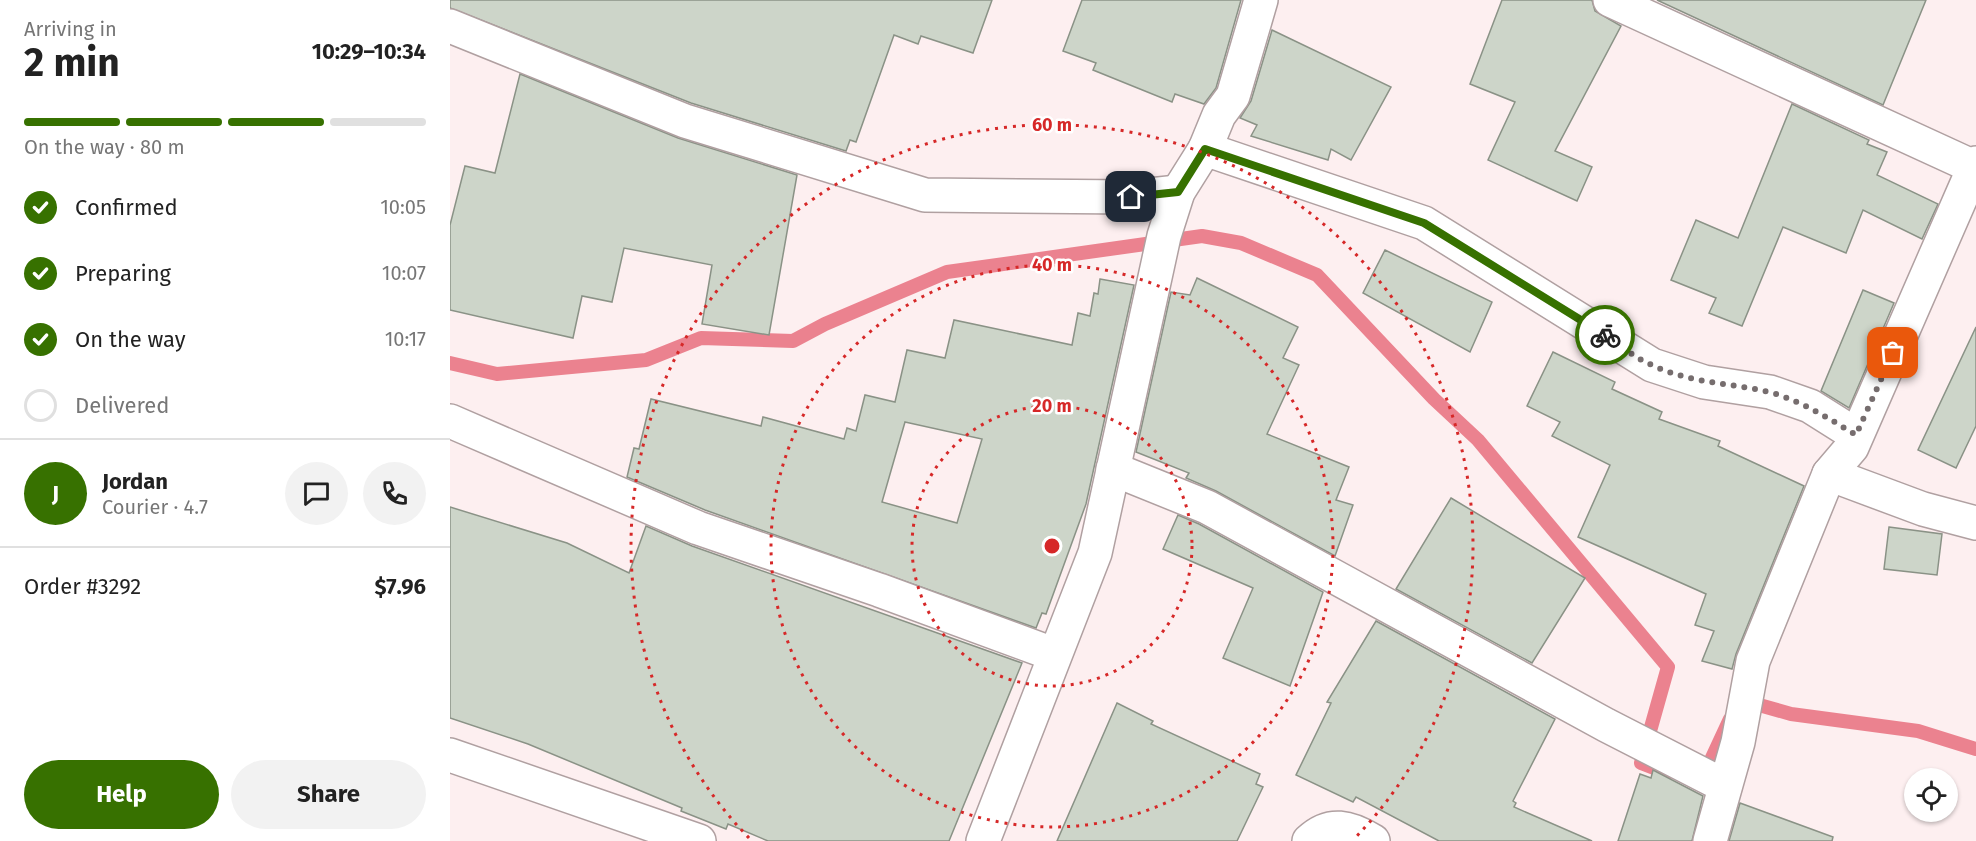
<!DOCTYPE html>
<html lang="en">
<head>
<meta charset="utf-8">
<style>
  :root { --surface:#fff; --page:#f2f2f2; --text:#222; --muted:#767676; --line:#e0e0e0; --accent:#377100 }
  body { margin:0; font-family:"Fira Sans",sans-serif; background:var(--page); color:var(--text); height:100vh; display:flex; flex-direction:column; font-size:22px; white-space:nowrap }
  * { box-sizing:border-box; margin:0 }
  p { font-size:20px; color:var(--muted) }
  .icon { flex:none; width:33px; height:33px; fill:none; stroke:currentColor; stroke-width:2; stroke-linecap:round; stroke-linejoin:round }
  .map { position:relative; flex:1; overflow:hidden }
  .panel { display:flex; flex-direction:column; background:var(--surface); width:450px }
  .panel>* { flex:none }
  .fabs { position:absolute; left:1454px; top:768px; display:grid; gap:12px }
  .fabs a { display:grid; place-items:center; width:54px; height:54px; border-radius:50%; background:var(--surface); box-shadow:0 2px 4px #0004; font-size:30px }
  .pin { position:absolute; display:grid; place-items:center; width:51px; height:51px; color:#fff; margin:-26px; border-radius:12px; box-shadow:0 3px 9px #0006 }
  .courier { position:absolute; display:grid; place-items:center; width:60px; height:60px; margin:-30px; border:4px solid #377100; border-radius:50%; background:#fff; color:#222; box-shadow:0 2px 8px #0007 }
  .overview em { font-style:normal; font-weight:700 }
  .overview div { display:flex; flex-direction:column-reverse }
  .overview { display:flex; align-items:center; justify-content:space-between; height:102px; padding:0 24px }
  h1 { font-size:39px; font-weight:700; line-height:45px }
  .bar { display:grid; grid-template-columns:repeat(4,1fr); gap:9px 6px; align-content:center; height:72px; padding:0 24px }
  .bar i { height:8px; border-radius:4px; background:var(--line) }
  .bar .on { background:var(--accent) }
  .bar p { grid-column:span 4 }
  .line { display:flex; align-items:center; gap:15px; padding:0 24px; border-top:2px solid var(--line) }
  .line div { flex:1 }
  .round { display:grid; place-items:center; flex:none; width:63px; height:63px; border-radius:32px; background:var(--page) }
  ol { padding:0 24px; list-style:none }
  li { display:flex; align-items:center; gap:18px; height:66px }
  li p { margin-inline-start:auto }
  li .icon { padding:6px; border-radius:50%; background:var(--accent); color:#fff; stroke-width:4 }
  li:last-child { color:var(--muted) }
  li i { width:33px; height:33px; border:3px solid var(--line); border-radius:50% }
  .button { display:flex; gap:12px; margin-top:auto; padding:12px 24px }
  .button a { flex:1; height:69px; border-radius:36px; background:var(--accent); color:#fff; font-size:24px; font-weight:700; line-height:69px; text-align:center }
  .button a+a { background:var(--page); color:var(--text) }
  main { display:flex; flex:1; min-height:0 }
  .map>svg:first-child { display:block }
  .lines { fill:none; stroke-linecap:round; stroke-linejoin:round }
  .stream { stroke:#eb828f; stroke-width:14 }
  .building { fill:#cdd5c9; stroke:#8a9286; stroke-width:1.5; fill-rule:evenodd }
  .minor-casing { stroke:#b0a0a1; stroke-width:36 }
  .minor { stroke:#fff; stroke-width:33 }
  .done { stroke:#766d6e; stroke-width:6; stroke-dasharray:0 10.8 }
  .route { stroke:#377100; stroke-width:8 }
  .ring { fill:none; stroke:#d62828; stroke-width:3; stroke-dasharray:3 6 }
  .centre { fill:#d62828; stroke:#fff; stroke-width:3 }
  .ring-label { font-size:18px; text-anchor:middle; font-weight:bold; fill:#d62828; stroke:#fff; stroke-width:5; stroke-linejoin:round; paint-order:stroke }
</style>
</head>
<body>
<main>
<section class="panel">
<div class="overview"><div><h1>2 min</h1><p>Arriving in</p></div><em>10:29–10:34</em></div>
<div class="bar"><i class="on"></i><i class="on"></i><i class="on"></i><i></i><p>On the way · 80 m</p></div>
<ol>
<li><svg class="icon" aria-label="check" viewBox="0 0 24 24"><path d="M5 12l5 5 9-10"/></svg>Confirmed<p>10:05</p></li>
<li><svg class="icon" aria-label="check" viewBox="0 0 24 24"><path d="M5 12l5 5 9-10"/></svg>Preparing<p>10:07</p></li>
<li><svg class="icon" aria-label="check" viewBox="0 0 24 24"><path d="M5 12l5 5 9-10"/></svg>On the way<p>10:17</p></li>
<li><i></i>Delivered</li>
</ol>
<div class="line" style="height:108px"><b class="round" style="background:var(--accent);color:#fff">J</b><div><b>Jordan</b><p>Courier · 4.7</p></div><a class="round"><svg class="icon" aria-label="chat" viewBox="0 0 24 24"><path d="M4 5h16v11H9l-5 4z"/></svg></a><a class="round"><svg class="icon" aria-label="phone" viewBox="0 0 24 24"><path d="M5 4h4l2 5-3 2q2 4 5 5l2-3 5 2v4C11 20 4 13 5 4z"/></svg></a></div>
<div class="line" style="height:78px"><div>Order #3292</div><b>$7.96</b></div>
<div class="button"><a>Help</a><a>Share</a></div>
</section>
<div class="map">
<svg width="1526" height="841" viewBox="0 0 1526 841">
  <rect width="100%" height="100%" fill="#fdeff0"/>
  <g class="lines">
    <g class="stream">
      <path d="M 0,363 L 47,374 L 196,360 L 251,338 L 343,341 L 375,324 L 497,272 L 752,236 L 791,243 L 867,275 L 984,399 L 1028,440 L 1218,667 L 1191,763 L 1217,773"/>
      <path d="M 1295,701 L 1341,714 L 1468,731 L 1526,749"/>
      <path d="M 1254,775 L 1280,719"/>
    </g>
  </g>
  <g class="building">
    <path d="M 0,0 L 542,0 L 523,53 L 471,36 L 468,44 L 444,35 L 406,142 L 400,140 L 396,151 L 241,103 L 0,8 Z"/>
    <path d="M 632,0 L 791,0 L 766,88 L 754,104 L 725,94 L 722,102 L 643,70 L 646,63 L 613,51 Z"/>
    <path d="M 1052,0 L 1142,0 L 1145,11 L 1171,26 L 1105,151 L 1142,167 L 1127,201 L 1038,160 L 1065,102 L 1020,84 Z"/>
    <path d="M 1207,0 L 1476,0 L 1433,105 Z"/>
    <path d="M 822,30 L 941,87 L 901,160 L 881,149 L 878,160 L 801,136 L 807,125 L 790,118 L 801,101 Z"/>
    <path d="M 70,74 L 228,138 L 347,175 L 319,335 L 252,324 L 262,265 L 174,248 L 162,302 L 132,296 L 123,338 L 0,310 L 0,225 L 15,166 L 45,173 Z"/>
    <path d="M 1342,104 L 1419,140 L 1417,144 L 1437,152 L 1427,175 L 1488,204 L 1472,239 L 1413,210 L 1396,253 L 1333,227 L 1292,326 L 1259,313 L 1266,298 L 1221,280 L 1246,220 L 1288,238 Z"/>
    <path d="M 935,250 L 1042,302 L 1020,352 L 913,293 Z"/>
    <path d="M 747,278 L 848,327 L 833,358 L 849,365 L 817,434 L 899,467 L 886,500 L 903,505 L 885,556 L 766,491 L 736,478 L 739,473 L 686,452 L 721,292 L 740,295 Z"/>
    <path d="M 650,279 L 684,285 L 636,504 L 596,614 L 592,613 L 586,628 L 255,510 L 177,477 L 184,448 L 189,449 L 201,399 L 311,426 L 313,417 L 394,439 L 397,428 L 406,431 L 415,395 L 445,402 L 457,350 L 495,358 L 504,320 L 622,345 L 628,313 L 640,316 L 644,293 L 648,294 ZM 455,422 L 532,439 L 507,523 L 432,502 Z"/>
    <path d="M 1413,290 L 1444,303 L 1399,408 L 1371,391 Z"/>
    <path d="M 1526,327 L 1526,426 L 1506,468 L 1468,450 Z"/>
    <path d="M 1103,352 L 1165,382 L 1162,389 L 1212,412 L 1209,419 L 1270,441 L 1268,446 L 1354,486 L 1286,654 L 1282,669 L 1252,661 L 1264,631 L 1245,625 L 1256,594 L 1128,537 L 1160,465 L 1102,436 L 1110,422 L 1077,406 Z"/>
    <path d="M 1001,498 L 1135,578 L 1082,663 L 946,589 Z"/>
    <path d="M 0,507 L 117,543 L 179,573 L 196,526 L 242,546 L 572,663 L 499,841 L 318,841 L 278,824 L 276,829 L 231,811 L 232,808 L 78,744 L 0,718 Z"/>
    <path d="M 728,515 L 749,524 L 873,592 L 840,686 L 773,658 L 803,588 L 713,549 Z"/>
    <path d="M 1439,527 L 1492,534 L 1487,575 L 1434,569 Z"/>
    <path d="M 926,621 L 1105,719 L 1063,801 L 1066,803 L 1064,807 L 1142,841 L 989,841 L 906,797 L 903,802 L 846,775 L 881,703 L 877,702 Z"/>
    <path d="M 667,703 L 703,721 L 701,724 L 810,774 L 806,784 L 813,787 L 787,841 L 607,841 Z"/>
    <path d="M 1203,770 L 1253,796 L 1242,841 L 1168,841 L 1190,774 L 1201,778 Z"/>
    <path d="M 1290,803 L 1383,837 L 1382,841 L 1279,841 Z"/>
  </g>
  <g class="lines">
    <defs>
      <g id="minor">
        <path d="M 811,0 L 783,96 L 769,115 L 755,149 L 974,223 L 1202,365 L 1254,382 L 1320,392 L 1360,406 L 1406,435"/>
        <path d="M 1160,0 L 1526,168"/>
        <path d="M 0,26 L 235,121 L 475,195 L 681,197 L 728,192"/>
        <path d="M 0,421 L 248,528 L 429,590 L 603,654"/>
        <path d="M 663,469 L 757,507 L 1156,725 L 1275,786"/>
        <path d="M 1379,474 L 1473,509 L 1526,523"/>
        <path d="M 0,755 L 249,841"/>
        <path d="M 533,841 L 645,553 L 714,236 L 728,192 L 755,149"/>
        <path d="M 859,841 C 880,821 900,827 923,841"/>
        <path d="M 1260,841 L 1288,742 L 1303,661 L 1379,474 L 1402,447 L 1526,163"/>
      </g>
    </defs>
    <use href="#minor" class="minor-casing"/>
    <use href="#minor" class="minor"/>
  </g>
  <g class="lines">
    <path class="done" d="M 1155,335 C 1170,345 1185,358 1202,365 C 1239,383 1280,383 1319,392 C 1352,401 1378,418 1406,435 L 1443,353"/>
    <path class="route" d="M 681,197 L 728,192 L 755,149 L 974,223 L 1155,335"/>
  </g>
  <g class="ring">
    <circle cx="602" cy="546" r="140"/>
    <circle cx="602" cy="546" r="281"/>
    <path d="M299 838A421 421 0 1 1 905 838"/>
  </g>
  <circle cx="602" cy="546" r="9" class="centre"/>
  <g class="ring-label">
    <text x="602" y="131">60 m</text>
    <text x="602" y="271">40 m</text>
    <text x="602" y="412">20 m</text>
  </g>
</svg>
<div class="fabs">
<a><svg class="icon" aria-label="locate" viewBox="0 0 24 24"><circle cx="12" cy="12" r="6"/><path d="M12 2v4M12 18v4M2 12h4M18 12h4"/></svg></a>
</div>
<div class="pin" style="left:1443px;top:353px;background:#ea580c"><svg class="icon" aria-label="bag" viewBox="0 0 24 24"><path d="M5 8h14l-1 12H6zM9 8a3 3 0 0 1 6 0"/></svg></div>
<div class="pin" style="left:681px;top:197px;background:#1f2937"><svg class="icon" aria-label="home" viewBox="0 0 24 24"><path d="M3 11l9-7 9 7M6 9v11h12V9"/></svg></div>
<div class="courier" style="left:1155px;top:335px"><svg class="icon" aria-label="bike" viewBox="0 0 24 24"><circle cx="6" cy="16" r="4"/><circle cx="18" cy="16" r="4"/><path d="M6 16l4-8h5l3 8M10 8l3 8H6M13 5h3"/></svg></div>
</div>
</main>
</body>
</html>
